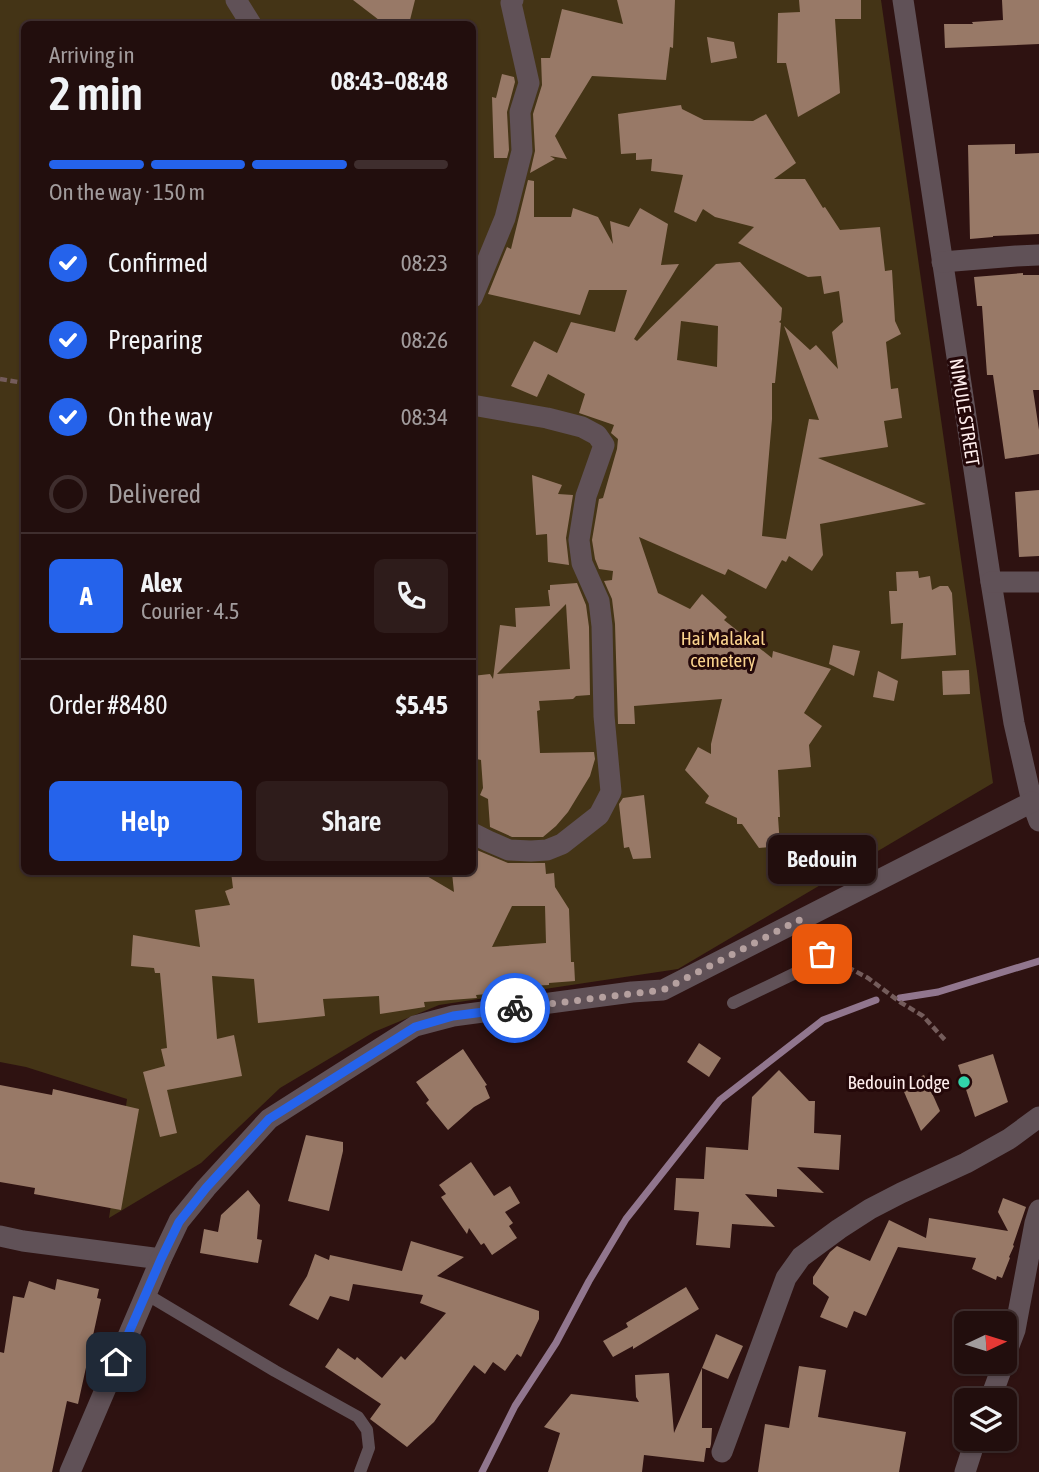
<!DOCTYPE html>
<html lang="en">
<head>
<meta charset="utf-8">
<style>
  :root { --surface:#220e0d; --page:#2e1c1b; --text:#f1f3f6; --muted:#a29c9d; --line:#3f2e2e; --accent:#2563eb }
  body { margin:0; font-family:"Asap Condensed",sans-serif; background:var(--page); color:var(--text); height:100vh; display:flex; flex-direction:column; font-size:26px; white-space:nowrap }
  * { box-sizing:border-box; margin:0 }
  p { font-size:23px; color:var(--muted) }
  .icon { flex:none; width:38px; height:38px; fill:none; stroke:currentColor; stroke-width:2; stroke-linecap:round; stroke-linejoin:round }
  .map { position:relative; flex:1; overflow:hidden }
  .details { position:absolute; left:21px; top:21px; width:455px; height:854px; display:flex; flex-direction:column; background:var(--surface); border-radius:10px; box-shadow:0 2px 5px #0004,0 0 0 2px var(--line) }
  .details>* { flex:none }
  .needle { width:46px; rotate:86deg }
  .fabs { position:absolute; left:954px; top:1311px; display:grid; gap:14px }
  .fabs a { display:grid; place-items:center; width:63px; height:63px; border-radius:10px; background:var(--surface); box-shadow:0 2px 5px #0004,0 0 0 2px var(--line); font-size:35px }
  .pin { position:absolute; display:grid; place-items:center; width:60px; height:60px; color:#fff; margin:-30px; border-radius:14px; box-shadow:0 4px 10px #0006 }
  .courier { position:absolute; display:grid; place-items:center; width:70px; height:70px; margin:-35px; border:5px solid #2563eb; border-radius:50%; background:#fff; color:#222; box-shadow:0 2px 9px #0007 }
  .bubble { position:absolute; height:49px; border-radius:10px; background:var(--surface); box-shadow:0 2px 5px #0004,0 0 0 2px var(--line); font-size:23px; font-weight:600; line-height:49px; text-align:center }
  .headline em { font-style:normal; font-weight:600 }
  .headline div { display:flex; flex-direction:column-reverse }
  .headline { display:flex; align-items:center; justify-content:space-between; height:119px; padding:0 28px }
  h1 { font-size:46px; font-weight:600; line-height:52px }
  .bar { display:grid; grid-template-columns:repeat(4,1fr); gap:10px 7px; align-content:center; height:84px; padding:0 28px }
  .bar i { height:9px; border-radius:5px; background:var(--line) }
  .bar .active { background:var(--accent) }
  .bar p { grid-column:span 4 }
  .line { display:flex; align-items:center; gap:18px; padding:0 28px; border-top:2px solid var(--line) }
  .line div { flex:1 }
  .round { display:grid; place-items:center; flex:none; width:74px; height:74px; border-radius:10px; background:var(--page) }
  ol { padding:0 28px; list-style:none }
  li { display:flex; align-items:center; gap:21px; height:77px }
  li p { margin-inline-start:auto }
  li .icon { padding:7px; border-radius:50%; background:var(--accent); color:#fff; stroke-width:4 }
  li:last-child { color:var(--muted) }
  li i { width:38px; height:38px; border:4px solid var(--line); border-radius:50% }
  .primary-button { display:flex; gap:14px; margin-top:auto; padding:14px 28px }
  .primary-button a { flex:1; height:80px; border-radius:10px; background:var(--accent); color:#fff; font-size:28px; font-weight:600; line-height:80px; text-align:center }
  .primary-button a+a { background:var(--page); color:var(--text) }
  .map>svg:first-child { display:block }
  .green { fill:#443416; fill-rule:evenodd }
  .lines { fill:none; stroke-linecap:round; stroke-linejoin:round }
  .stream { stroke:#91768e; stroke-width:7 }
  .building { fill:#987967; fill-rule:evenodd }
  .path { stroke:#745c5b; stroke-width:4.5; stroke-dasharray:7 3.5; stroke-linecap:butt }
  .lane { stroke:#605157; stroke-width:12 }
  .street { stroke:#605157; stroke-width:21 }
  .done { stroke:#b5a09f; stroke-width:7; stroke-dasharray:0 12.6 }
  .route { stroke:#2563eb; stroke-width:9 }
  .poi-dot { fill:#31d4a9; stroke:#240809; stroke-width:2.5 }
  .labels { text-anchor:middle; stroke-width:6; stroke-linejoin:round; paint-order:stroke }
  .street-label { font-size:19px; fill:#feedec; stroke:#240809 }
  .park-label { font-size:19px; fill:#fad38e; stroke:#240809 }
  .poi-label { font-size:19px; fill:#feedec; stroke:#240809; text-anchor:end }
</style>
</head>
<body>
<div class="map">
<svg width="1039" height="1472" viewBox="0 0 1039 1472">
  <rect width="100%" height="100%" fill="#2e1211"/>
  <path class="green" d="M 0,0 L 881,0 L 993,783 L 678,969 L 439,1005 L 374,1032 L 280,1088 L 201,1163 L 109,1218 L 127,1099 L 26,1067 L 0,1062 ZM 24,24 L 472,24 L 472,872 L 24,872 Z"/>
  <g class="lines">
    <g class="stream">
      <path d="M 900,998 L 938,992 L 1039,961"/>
      <path d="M 482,1472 L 515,1406 L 556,1343 L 589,1281 L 626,1219 L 720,1100 L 823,1020 L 876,1000"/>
    </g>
  </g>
  <g class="building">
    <path d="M 353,0 L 415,0 L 409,24 L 379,20 Z"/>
    <path d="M 617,0 L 675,0 L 673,48 L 670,47 L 666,80 L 592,76 L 555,136 L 567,159 L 550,156 L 555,159 L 530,173 L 535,151 L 533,114 L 542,85 L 541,58 L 550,58 L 562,9 L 623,24 Z"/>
    <path d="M 799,0 L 861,0 L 861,19 L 835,19 L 840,93 L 798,117 L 786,63 L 777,63 L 778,13 L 800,12 Z"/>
    <path d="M 1002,0 L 1039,0 L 1039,44 L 945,48 L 944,24 L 973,24 L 972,22 L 1003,20 Z"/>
    <path d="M 707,37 L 734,42 L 737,58 L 711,63 Z"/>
    <path d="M 502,74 L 514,77 L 515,82 L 507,112 L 509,150 L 507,158 L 494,158 L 492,97 L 496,98 Z"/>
    <path d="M 681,105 L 682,109 L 704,120 L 753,121 L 766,114 L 796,163 L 774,179 L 805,179 L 823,208 L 825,207 L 840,230 L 880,227 L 885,271 L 892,270 L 895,321 L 901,334 L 886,342 L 891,389 L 898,388 L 902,418 L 884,421 L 888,447 L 818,458 L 926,504 L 820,524 L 823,555 L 812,571 L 789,556 L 786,562 L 782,560 L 766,589 L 728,569 L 725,575 L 639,537 L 658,593 L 690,609 L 702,594 L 727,617 L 724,620 L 772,658 L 773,651 L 831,669 L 804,713 L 822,726 L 809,745 L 811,767 L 778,770 L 780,817 L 778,817 L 780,846 L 759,848 L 742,824 L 737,824 L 737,818 L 705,803 L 709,796 L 685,770 L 698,747 L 711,754 L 711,744 L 722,699 L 634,706 L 635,724 L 618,724 L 615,624 L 612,599 L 604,581 L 612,580 L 613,571 L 599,569 L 595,559 L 592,540 L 599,499 L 603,498 L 617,449 L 618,439 L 611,433 L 614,425 L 579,413 L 585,394 L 548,374 L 537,397 L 511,386 L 534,341 L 557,353 L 571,322 L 615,332 L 627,290 L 589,290 L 580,315 L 488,294 L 507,247 L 511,249 L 528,180 L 534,181 L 534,217 L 571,217 L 573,208 L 598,217 L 613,244 L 610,221 L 629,227 L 640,208 L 668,224 L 661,265 L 679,264 L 634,339 L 637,341 L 716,264 L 740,262 L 782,308 L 781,320 L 779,322 L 781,323 L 775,383 L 772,383 L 772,419 L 762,536 L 786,539 L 809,419 L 819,420 L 784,326 L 810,350 L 816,345 L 838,369 L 832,332 L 843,322 L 839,291 L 824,294 L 821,276 L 808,277 L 738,243 L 754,227 L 715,217 L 703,209 L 696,222 L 674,212 L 683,175 L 651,171 L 652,159 L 636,160 L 636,153 L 621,154 L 618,114 ZM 681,321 L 718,326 L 717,367 L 677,360 Z"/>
    <path d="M 1015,144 L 1015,154 L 1039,153 L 1039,234 L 993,236 L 993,237 L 970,239 L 968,145 Z"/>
    <path d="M 1023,273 L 1023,275 L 1039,275 L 1039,390 L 1033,390 L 1039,430 L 1039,454 L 1005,459 L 993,375 L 987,375 L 982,306 L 977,306 L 974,277 Z"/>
    <path d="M 532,475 L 562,485 L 558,494 L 573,495 L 566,538 L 569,565 L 548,562 L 547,534 L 536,535 Z"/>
    <path d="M 1039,490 L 1039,556 L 1019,557 L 1015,492 Z"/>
    <path d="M 918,571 L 919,578 L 930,576 L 932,590 L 940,586 L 948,586 L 952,593 L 956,655 L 901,659 L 903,623 L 891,624 L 889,591 L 897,591 L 896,572 Z"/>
    <path d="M 577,583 L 586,605 L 589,627 L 590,695 L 576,696 L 573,699 L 539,701 L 540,710 L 537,711 L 540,753 L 594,752 L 595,759 L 590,776 L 568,812 L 556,826 L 543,837 L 512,837 L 490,827 L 488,799 L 480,795 L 483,788 L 481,760 L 472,758 L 472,676 L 490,674 L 493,679 L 500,625 L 516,627 L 515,608 L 550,606 L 548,590 L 550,590 L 550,585 ZM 566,604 L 570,669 L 497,674 L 565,605 Z"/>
    <path d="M 833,645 L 860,651 L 854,676 L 829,664 Z"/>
    <path d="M 969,670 L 970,694 L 943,695 L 942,671 Z"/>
    <path d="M 878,671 L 898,681 L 894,701 L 873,697 Z"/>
    <path d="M 644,795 L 651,858 L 633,859 L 629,847 L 624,848 L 619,804 L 623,798 Z"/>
    <path d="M 472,848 L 508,863 L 545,863 L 546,874 L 554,873 L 555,887 L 569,909 L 571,962 L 574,962 L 575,981 L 549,983 L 549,985 L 507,987 L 508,992 L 476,995 L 477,998 L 424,1002 L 425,1007 L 380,1014 L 379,996 L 323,999 L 325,1016 L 258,1023 L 254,979 L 212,976 L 217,1039 L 234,1035 L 242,1076 L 167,1090 L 177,1133 L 160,1137 L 143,1072 L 165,1066 L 161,1049 L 167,1048 L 160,973 L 155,973 L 154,968 L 131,966 L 133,935 L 200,947 L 195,910 L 230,905 L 225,891 L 233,888 L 231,872 L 420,872 L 454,892 L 452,873 L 472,872 ZM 512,906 L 545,906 L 546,943 L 492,947 Z"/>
    <path d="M 699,1043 L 721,1058 L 709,1077 L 687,1062 Z"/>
    <path d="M 463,1049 L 487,1085 L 485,1086 L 490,1098 L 474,1107 L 448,1130 L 426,1103 L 429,1100 L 416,1082 Z"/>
    <path d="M 993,1054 L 1008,1102 L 975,1117 L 958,1065 Z"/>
    <path d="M 779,1070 L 809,1101 L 815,1101 L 814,1133 L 841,1135 L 839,1170 L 797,1167 L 824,1193 L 777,1189 L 777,1197 L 745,1194 L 775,1227 L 732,1224 L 730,1248 L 696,1245 L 699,1212 L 674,1210 L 676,1178 L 704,1179 L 706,1147 L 748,1150 L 752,1097 Z"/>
    <path d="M 924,1075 L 940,1111 L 921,1131 L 901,1085 Z"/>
    <path d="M 0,1085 L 52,1095 L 53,1089 L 139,1109 L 121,1210 L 34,1194 L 35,1188 L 0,1182 Z"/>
    <path d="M 306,1135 L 343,1142 L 343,1151 L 329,1211 L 288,1201 Z"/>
    <path d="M 471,1162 L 494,1196 L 510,1186 L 520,1203 L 505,1212 L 513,1223 L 509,1226 L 517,1238 L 492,1255 L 484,1243 L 481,1245 L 469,1228 L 467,1234 L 441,1197 L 446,1194 L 439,1185 Z"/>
    <path d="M 248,1190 L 260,1205 L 257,1239 L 262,1240 L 258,1263 L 200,1253 L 204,1229 L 218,1232 L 221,1215 Z"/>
    <path d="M 1003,1198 L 1026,1207 L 1013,1245 L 1014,1246 L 1009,1257 L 1010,1258 L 1002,1278 L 997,1276 L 996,1280 L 972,1269 L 976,1258 L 898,1247 L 866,1316 L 854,1311 L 847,1328 L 820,1317 L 829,1297 L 813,1284 L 813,1277 L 830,1252 L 837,1246 L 870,1261 L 889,1220 L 926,1238 L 929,1218 L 1008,1231 L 998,1212 Z"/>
    <path d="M 411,1241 L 464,1257 L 437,1276 L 539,1311 L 539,1319 L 521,1357 L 517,1354 L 505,1371 L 493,1362 L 485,1374 L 474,1365 L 434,1422 L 407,1447 L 370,1419 L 381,1404 L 325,1367 L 338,1348 L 355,1360 L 357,1357 L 382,1378 L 401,1356 L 405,1360 L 446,1313 L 420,1303 L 423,1295 L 353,1284 L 349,1301 L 330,1296 L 318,1320 L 289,1305 L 307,1276 L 315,1254 L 329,1260 L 330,1255 L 402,1271 Z"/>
    <path d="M 57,1279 L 99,1289 L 97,1298 L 101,1299 L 78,1404 L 67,1401 L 52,1472 L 0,1472 L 0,1352 L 4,1353 L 13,1296 L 24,1298 L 29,1281 L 55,1290 Z"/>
    <path d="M 686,1287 L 699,1309 L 633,1349 L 633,1346 L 613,1357 L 603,1341 L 628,1327 L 626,1323 Z"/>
    <path d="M 716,1334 L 743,1346 L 728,1379 L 702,1368 Z"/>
    <path d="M 799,1366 L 826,1370 L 818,1417 L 906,1432 L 899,1472 L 758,1472 L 765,1424 L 789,1428 Z"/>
    <path d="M 702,1368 L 702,1428 L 712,1428 L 711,1444 L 710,1448 L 706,1448 L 704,1462 L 644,1455 L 642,1472 L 548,1472 L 560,1433 L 544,1427 L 571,1394 L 639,1402 L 636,1397 L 635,1375 L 669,1373 L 674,1433 Z"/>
  </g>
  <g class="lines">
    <g class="path">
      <path d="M 0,379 L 24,383"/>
      <path d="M 838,962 L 868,978 L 900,1002 L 923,1016 L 945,1040"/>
    </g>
    <g class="lane">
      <path d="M 733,1003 L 808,967 L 822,954 L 799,920"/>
      <path d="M 146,1294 L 275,1371 L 358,1417 L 367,1430 L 369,1448 L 360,1472"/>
    </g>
    <g class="street">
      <path d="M 236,0 L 251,24"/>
      <path d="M 903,0 L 991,582 L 1014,723 L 1032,802 L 1039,821"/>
      <path d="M 942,262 L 1016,256 L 1039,255"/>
      <path d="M 472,298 L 505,218 L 522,151 L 520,112 L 529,83 L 511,3 L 513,0"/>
      <path d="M 472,405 L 547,418 L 582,427 L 597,435 L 604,445 L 586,496 L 579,540 L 582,563 L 599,601 L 602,626 L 604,716 L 611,792 L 599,815 L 562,844 L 547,850 L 531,851 L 509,850 L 488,841 L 472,833"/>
      <path d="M 991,582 L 1039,582"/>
      <path d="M 0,1236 L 23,1241 L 161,1259"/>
      <path d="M 1004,1359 L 1015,1330 L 1035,1223 L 1039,1210"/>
      <path d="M 990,1400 L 1004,1362"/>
      <path d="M 722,1452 L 786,1278 L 801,1257 L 839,1229 L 870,1209 L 901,1193 L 966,1163 L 1009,1139 L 1039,1117"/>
      <path d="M 70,1472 L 161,1259 L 179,1221 L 206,1188 L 269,1119 L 415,1026 L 453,1016 L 632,992 L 663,990 L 1032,802"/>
      <path d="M 965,1472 L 976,1438"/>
    </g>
  </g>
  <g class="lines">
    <path class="done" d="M 515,1008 L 663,990 L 799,920 L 822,954"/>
    <path class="route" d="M 116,1362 L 161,1259 L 179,1222 L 206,1188 L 269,1119 L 415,1027 L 453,1016 L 515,1008"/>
  </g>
  <circle class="poi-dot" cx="964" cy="1082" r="7"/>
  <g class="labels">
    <g class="street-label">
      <text transform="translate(965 412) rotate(81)" y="7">NIMULE STREET</text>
    </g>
    <g class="park-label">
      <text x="723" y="645">Hai Malakal<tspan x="723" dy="22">cemetery</tspan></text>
    </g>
    <g class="poi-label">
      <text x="950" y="1089">Bedouin Lodge</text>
    </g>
  </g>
</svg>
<div class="fabs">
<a><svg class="needle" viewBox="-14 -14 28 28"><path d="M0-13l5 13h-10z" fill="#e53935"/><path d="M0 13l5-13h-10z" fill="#a29c9d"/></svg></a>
<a><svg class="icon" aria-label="layers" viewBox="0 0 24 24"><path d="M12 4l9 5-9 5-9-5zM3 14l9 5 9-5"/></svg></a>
</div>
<div class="pin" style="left:822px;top:954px;background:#ea580c"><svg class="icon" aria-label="bag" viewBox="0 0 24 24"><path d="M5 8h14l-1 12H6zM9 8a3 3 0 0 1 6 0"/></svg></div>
<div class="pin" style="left:116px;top:1362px;background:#1f2937"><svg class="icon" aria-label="home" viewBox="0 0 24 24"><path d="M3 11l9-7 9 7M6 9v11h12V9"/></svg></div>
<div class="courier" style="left:515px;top:1008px"><svg class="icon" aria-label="bike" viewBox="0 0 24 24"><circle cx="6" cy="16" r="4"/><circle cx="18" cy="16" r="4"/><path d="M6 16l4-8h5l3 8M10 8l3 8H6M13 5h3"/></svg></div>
<div class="bubble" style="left:768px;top:835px;width:108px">Bedouin</div>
<section class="details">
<div class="headline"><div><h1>2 min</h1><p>Arriving in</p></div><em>08:43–08:48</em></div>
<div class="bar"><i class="active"></i><i class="active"></i><i class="active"></i><i></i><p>On the way · 150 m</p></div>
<ol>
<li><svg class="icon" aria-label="check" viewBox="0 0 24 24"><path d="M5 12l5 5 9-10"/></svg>Confirmed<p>08:23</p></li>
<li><svg class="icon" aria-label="check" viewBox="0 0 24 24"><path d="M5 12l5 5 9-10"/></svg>Preparing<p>08:26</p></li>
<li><svg class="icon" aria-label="check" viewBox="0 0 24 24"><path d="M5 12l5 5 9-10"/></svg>On the way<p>08:34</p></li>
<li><i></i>Delivered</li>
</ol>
<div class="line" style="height:126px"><b class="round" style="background:var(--accent);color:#fff">A</b><div><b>Alex</b><p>Courier · 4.5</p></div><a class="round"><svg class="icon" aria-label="phone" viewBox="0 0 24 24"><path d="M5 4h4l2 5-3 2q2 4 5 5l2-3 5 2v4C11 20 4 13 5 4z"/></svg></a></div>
<div class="line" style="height:91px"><div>Order #8480</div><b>$5.45</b></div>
<div class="primary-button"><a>Help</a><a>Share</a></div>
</section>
</div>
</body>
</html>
